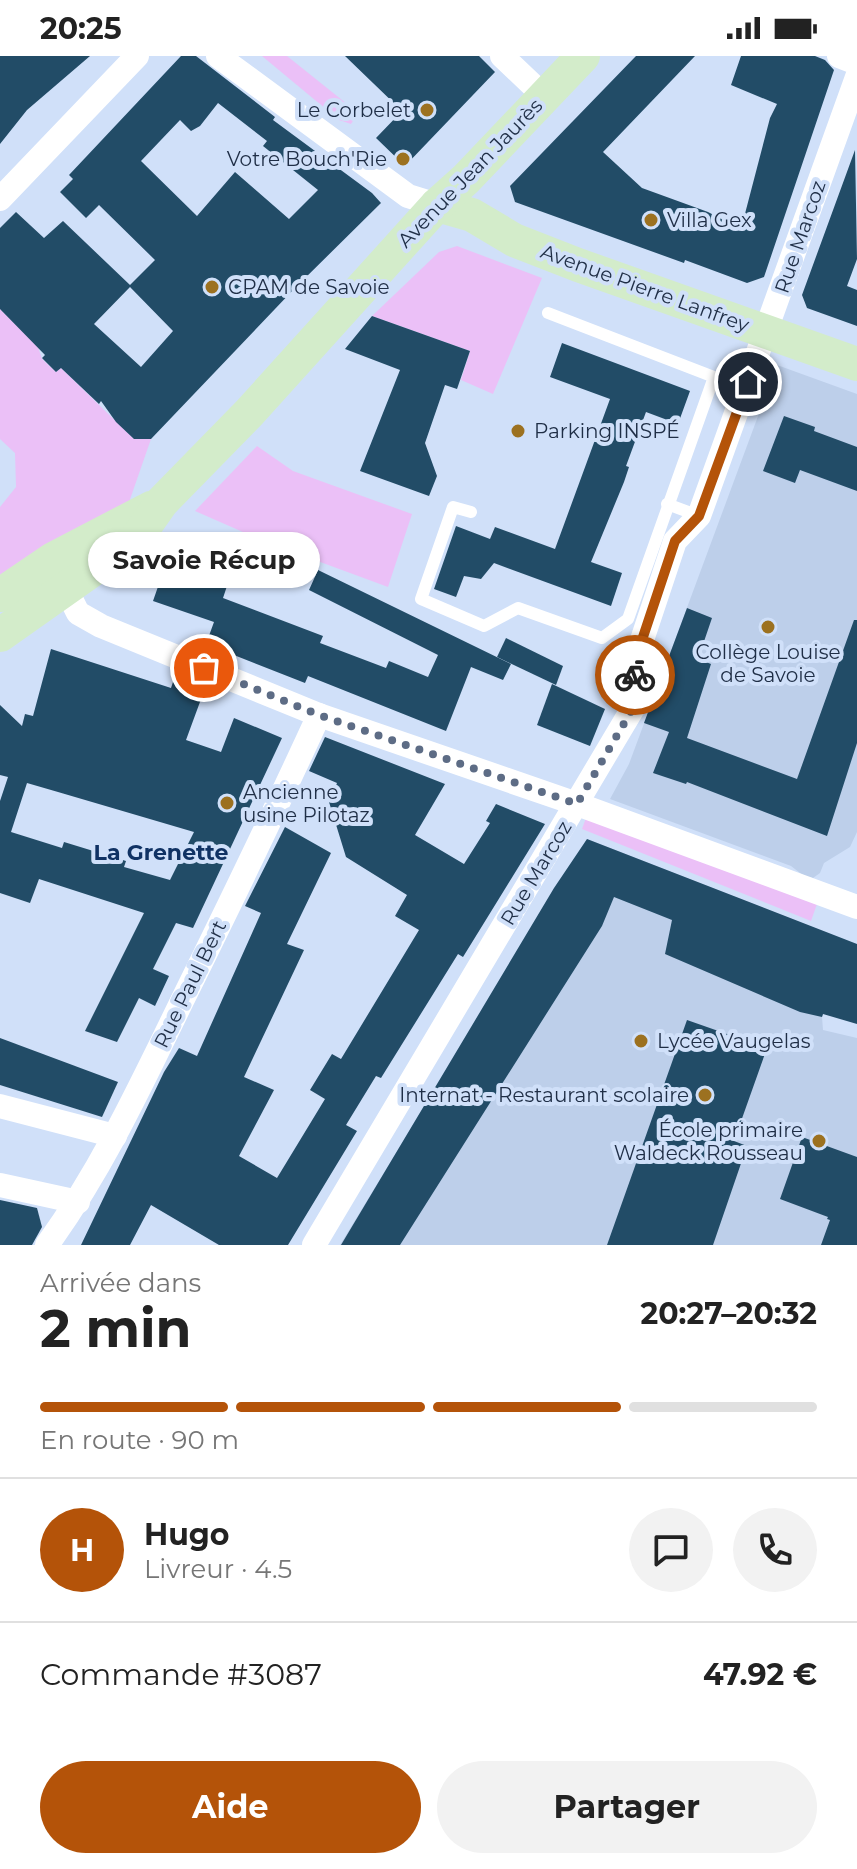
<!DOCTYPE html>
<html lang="fr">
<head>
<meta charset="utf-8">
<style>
  :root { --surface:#fff; --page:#f2f2f2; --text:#222; --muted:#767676; --line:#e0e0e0; --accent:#b45309 }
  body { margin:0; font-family:Montserrat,sans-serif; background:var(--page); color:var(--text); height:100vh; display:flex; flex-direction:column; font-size:30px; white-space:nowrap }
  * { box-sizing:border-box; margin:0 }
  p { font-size:26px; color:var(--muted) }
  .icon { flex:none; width:44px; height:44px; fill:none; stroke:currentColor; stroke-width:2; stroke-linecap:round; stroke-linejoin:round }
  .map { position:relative; height:1189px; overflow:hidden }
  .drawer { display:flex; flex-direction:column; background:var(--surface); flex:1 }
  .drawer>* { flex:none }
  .pin { position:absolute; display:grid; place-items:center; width:68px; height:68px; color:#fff; margin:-34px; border:4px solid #fff; border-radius:50%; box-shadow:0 2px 8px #0007 }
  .courier { position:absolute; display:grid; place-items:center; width:80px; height:80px; margin:-40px; border:6px solid #b45309; border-radius:50%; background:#fff; color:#222; box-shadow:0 2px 10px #0007 }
  .bubble { position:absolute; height:56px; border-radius:28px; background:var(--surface); box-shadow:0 2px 6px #0004; font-size:26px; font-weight:700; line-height:56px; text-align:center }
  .headline em { font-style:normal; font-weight:700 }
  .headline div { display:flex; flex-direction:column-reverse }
  .headline { display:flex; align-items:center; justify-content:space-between; height:136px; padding:0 40px }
  h1 { font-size:52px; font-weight:700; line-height:60px }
  .bar { display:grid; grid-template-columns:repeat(4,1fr); gap:12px 8px; align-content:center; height:96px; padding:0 40px }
  .bar i { height:10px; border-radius:6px; background:var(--line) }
  .bar .active { background:var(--accent) }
  .bar p { grid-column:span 4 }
  .line { display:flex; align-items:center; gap:20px; padding:0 40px; border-top:2px solid var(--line) }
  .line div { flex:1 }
  .round { display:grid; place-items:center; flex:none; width:84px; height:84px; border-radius:42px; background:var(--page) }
  .action { display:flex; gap:16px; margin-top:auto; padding:16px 40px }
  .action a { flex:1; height:92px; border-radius:48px; background:var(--accent); color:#fff; font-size:32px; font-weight:700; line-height:92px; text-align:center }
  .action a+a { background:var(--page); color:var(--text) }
  .status { display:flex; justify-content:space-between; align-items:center; height:56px; padding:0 40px; background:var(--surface); direction:ltr }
  .status svg { height:22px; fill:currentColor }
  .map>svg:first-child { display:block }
  .built { fill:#bdcfea }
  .green { fill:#ebc0f7 }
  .building { fill:#224c67; fill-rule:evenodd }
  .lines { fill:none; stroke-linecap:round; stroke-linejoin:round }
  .lane { stroke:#fff; stroke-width:12 }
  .street { stroke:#fff; stroke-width:24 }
  .secondary { stroke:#d3ecca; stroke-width:34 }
  .done { stroke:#5d6c85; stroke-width:8; stroke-dasharray:0 14.4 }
  .route { stroke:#b45309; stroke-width:10 }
  .poi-dot { fill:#9c7120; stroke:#d0e0f9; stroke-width:3 }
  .labels { text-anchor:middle; stroke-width:8; stroke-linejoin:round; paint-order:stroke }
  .poi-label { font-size:20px; fill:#1f2e46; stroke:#d0e0f9; text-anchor:start }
  .street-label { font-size:20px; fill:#1f2e46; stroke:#d0e0f9 }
  .neighbourhood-label { font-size:22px; font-weight:bold; fill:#103264; stroke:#d0e0f9 }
</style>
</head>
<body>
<div class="status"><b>20:25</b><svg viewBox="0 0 49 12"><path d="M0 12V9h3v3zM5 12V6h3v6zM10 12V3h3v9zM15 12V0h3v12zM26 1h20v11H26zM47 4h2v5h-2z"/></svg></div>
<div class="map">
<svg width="857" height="1189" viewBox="0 0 857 1189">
  <rect width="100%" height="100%" fill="#d0e0f9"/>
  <g class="built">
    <path d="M 777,309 L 857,338 L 857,776 L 850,791 L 824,807 L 820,817 L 813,822 L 804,820 L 791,810 L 610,743 L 629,708 Z"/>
    <path d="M 587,783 L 848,885 L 822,961 L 823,974 L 857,982 L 857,1189 L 340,1189 Z"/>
  </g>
  <g class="green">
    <path d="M 262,0 L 287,0 L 352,52 L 356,60 L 351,68 L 339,64 Z"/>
    <path d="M 457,190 L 542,222 L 493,338 L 461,324 L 470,295 L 372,260 L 439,196 Z"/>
    <path d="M 0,253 L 38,291 L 42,303 L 56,316 L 61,312 L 134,383 L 151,383 L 127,452 L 0,531 L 0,451 L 16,431 L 15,397 L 0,383 Z"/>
    <path d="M 257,390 L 293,415 L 412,458 L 388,531 L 266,486 L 195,455 Z"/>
    <path d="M 587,759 L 817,848 L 811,865 L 582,773 Z"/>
  </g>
  <g class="building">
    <path d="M 0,0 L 90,0 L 27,54 L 0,88 Z"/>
    <path d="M 181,0 L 196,0 L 275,61 L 273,64 L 372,137 L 381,147 L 295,232 L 151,383 L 134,383 L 116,366 L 101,345 L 99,348 L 61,312 L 56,316 L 42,302 L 45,299 L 0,253 L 0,172 L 16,156 L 44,182 L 63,165 L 130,229 L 155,204 L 99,149 L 86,162 L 60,136 L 73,123 L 69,119 ZM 218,47 L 267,85 L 263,90 L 318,134 L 289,163 L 235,116 L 197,160 L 141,105 L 180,64 L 191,75 L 200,70 ZM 130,231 L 173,275 L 141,311 L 94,268 Z"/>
    <path d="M 345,0 L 479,0 L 495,16 L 405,110 L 376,82 L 402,55 Z"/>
    <path d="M 636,0 L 695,0 L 603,96 L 642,132 L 708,156 L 741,173 L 770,62 L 777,48 L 731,29 L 741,0 L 815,0 L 825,4 L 834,14 L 764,221 L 747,227 L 685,204 L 684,207 L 515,146 L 510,130 Z"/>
    <path d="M 855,94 L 857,203 L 847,230 L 857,234 L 857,270 L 807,252 L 802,239 Z"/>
    <path d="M 372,260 L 470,295 L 457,333 L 445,329 L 425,387 L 437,420 L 429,440 L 360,415 L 400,314 L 345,293 Z"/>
    <path d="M 562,287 L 690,335 L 678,368 L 646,356 L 626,410 L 629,411 L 624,426 L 591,506 L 622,517 L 611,550 L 494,507 L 481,523 L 464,520 L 456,541 L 434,533 L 456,470 L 490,483 L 495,471 L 555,493 L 610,343 L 550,321 Z"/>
    <path d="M 784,360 L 815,371 L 814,375 L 857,391 L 857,435 L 800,414 L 795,427 L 763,415 Z"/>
    <path d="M 168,502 L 228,527 L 223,542 L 323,580 L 320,587 L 386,612 L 389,605 L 428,621 L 438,599 L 309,534 L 318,514 L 511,608 L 503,624 L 471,611 L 446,675 L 308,620 L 305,627 L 206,588 L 214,566 L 153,545 Z"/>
    <path d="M 687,552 L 712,562 L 698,603 L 711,608 L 687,682 L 797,723 L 854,564 L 857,564 L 857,687 L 827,780 L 687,726 L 686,728 L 653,717 L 669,676 L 644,667 Z"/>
    <path d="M 506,582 L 563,610 L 556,629 L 497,601 Z"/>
    <path d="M 51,593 L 171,632 L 174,623 L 204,635 L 186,684 L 221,696 L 234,662 L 282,682 L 193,872 L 176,867 L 153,913 L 169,920 L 155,950 L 139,942 L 117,986 L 85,975 L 144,857 L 39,823 L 30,847 L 0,837 L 0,745 L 8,721 L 0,719 L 0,649 L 22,670 L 25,658 L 33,660 ZM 27,727 L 58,736 L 194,776 L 170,824 L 124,811 L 126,805 L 64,786 L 62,792 L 11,776 Z"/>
    <path d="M 552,628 L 605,653 L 590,690 L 537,669 Z"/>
    <path d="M 325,681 L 445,728 L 415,779 L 464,808 L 490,767 L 486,765 L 496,748 L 545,768 L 463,901 L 458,898 L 381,1022 L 376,1020 L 346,1069 L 357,1075 L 288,1189 L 219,1189 L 151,1149 L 130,1189 L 81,1189 L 164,1016 L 179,992 L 197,1000 L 261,857 L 245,850 L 285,771 L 331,797 L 287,888 L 304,894 L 244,1021 L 274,1034 L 239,1100 L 277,1122 L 325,1043 L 310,1034 L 332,998 L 341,1003 L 419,874 L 395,860 L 407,839 L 346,801 L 329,746 L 337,727 L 309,715 Z"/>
    <path d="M 587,783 L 857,888 L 857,968 L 823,958 L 822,961 L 800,956 L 665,898 L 672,864 L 614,841 L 602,870 L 400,1189 L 341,1189 L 554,832 Z"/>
    <path d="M 687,964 L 767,992 L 734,1085 L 747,1090 L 713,1189 L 607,1189 Z"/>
    <path d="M 0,982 L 118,1026 L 102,1061 L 0,1029 Z"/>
    <path d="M 802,1081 L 857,1101 L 857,1189 L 821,1189 L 830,1164 L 827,1163 L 828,1161 L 780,1143 Z"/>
    <path d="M 0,1144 L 37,1152 L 42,1171 L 32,1189 L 0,1189 Z"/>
  </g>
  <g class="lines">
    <g class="lane">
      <path d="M 667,448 L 699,460"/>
      <path d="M 471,456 L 453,451 L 421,543 L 484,570 L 518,552 L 602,582 L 628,563 L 714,321 L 548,257"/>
    </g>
    <g class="street">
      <path d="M 218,0 L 408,140 L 437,149"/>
      <path d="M 502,0 L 544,40"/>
      <path d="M 839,0 L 857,7"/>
      <path d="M 0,143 L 137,0"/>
      <path d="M 60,521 L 78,557 L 101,570 L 319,659 L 577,748 L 857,851"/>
      <path d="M 0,1050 L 115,1080"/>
      <path d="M 0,1129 L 78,1146"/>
      <path d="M 47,1189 C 102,1113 141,1029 182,945 C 229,850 275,755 319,659"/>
      <path d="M 314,1189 L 633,652 L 636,602 L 675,485 L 699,460 L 857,21"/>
    </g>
    <g class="secondary">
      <path d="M 437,149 L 472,159 L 514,184 L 578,209 L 857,308"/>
      <path d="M 0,539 L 53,503 L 151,452"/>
      <path d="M 0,579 L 136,483 L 162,446 L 249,357 L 437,149 L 466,123 L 583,0"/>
    </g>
  </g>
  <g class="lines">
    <path class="done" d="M 204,612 L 319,659 L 577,748 L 633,652 L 635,619"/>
    <path class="route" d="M 635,619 L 636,602 L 675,485 L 699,460 L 748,326"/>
  </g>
  <g class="poi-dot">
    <circle cx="427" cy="54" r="8"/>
    <circle cx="403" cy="103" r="8"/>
    <circle cx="651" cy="164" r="8"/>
    <circle cx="212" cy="231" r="8"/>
    <circle cx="518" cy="375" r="8"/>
    <circle cx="768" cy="571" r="8"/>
    <circle cx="227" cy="747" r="8"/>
    <circle cx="641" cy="985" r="8"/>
    <circle cx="705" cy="1039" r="8"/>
    <circle cx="819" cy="1085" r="8"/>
  </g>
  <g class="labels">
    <g class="poi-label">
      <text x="411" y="61" text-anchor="end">Le Corbelet</text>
      <text x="387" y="110" text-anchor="end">Votre Bouch'Rie</text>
      <text x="667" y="171">Villa Gex</text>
      <text x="228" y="238">CPAM de Savoie</text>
      <text x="534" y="382">Parking INSPÉ</text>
      <text x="768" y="603" text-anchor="middle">Collège Louise<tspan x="768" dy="23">de Savoie</tspan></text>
      <text x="243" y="743">Ancienne<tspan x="243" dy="23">usine Pilotaz</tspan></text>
      <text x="657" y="992">Lycée Vaugelas</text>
      <text x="689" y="1046" text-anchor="end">Internat - Restaurant scolaire</text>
      <text x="803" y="1081" text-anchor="end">École primaire<tspan x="803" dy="23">Waldeck Rousseau</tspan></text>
    </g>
    <g class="street-label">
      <text transform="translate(470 117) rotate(-46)" y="7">Avenue Jean Jaurès</text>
      <text transform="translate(800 181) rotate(-71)" y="7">Rue Marcoz</text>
      <text transform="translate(645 232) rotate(20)" y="7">Avenue Pierre Lanfrey</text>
      <text transform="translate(536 817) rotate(-59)" y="7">Rue Marcoz</text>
      <text transform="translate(190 928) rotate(-64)" y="7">Rue Paul Bert</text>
    </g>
    <g class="neighbourhood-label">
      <text x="161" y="804">La Grenette</text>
    </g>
  </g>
</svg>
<div class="pin" style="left:204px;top:612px;background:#ea580c"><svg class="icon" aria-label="bag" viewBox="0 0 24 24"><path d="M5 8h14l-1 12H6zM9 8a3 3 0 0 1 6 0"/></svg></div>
<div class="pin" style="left:748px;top:326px;background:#1f2937"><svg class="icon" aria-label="home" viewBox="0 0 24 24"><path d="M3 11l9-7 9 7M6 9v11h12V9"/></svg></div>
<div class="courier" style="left:635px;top:619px"><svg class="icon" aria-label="bike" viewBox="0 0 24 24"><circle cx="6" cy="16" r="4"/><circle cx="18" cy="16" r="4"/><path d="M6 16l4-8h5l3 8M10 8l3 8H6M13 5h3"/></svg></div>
<div class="bubble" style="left:88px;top:476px;width:232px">Savoie Récup</div>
</div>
<section class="drawer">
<div class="headline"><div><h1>2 min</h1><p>Arrivée dans</p></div><em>20:27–20:32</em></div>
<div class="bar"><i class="active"></i><i class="active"></i><i class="active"></i><i></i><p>En route · 90 m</p></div>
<div class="line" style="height:144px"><b class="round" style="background:var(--accent);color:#fff">H</b><div><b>Hugo</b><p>Livreur · 4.5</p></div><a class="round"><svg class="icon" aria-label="chat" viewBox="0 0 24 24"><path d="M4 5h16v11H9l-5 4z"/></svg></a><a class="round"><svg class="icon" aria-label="phone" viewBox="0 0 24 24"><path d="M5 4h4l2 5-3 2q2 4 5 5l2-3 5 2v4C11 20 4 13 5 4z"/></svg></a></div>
<div class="line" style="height:104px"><div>Commande #3087</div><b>47.92 €</b></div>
<div class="action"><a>Aide</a><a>Partager</a></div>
</section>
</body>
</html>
